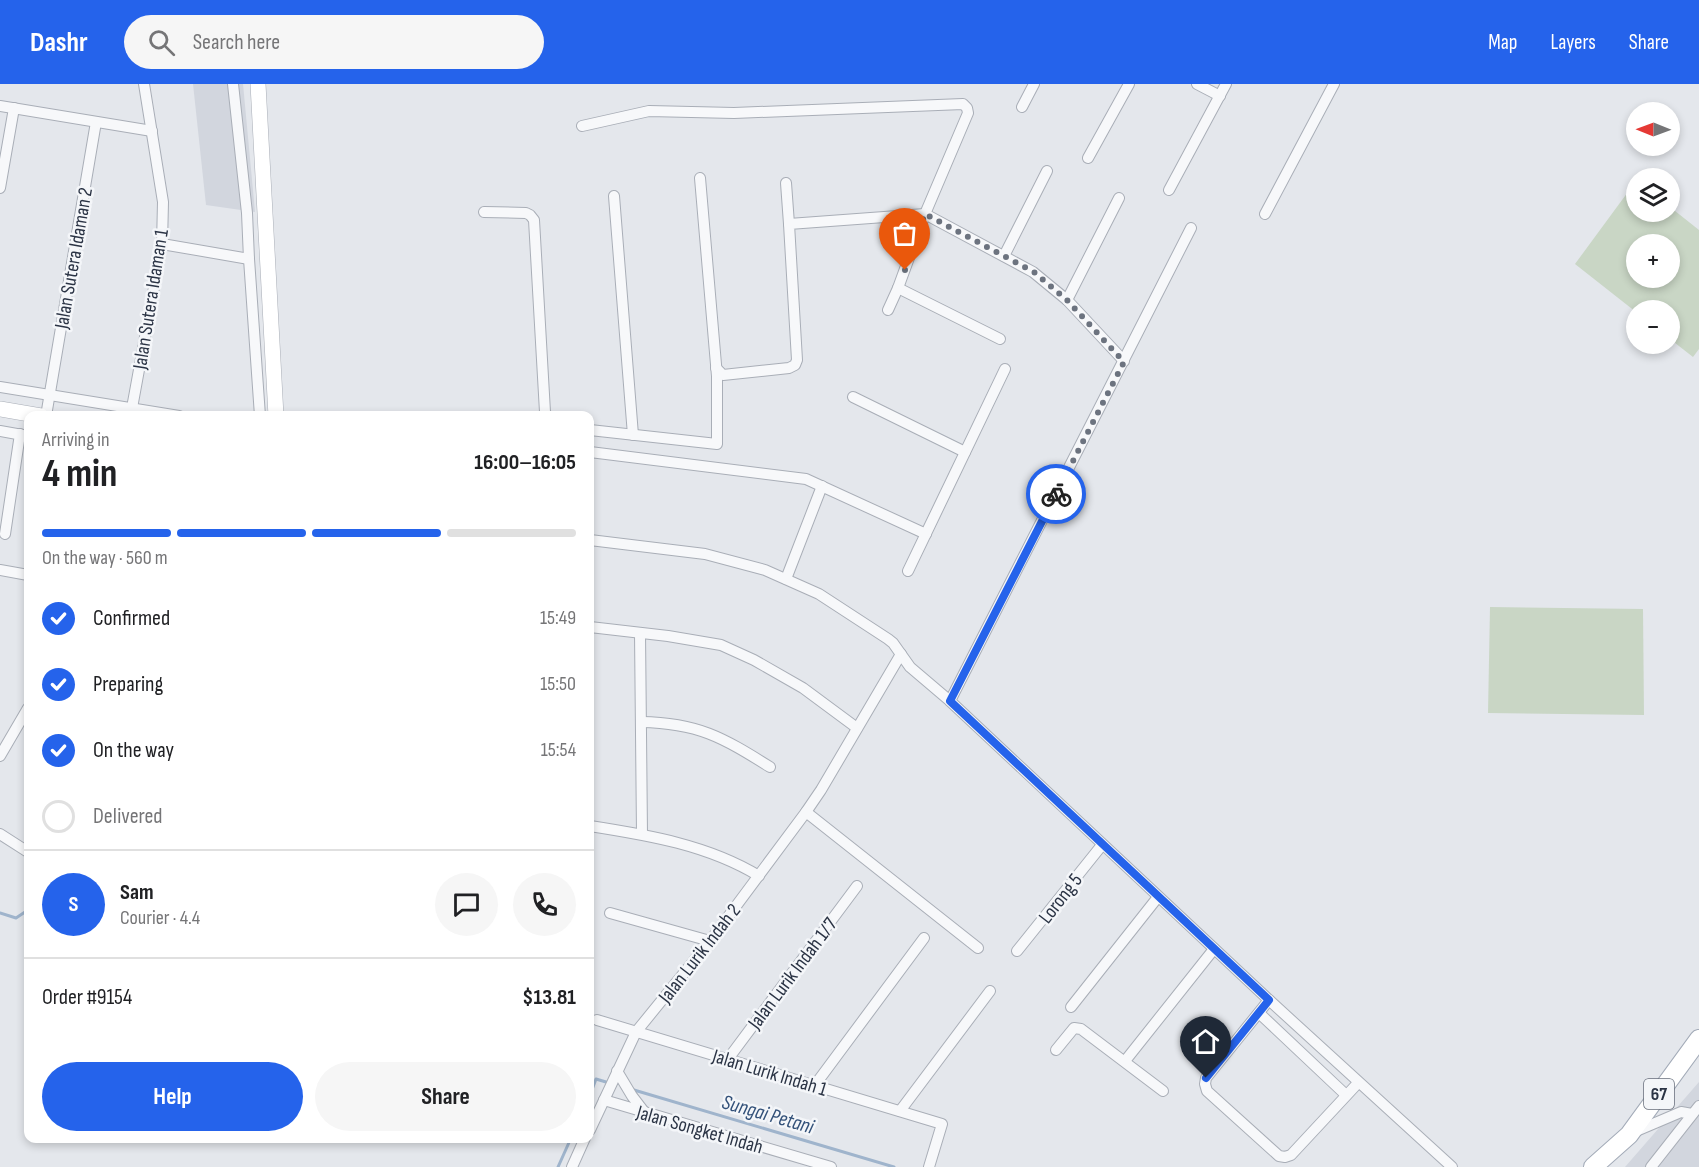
<!DOCTYPE html>
<html lang="en">
<head>
<meta charset="utf-8">
<style>
  :root { --surface:#fff; --page:#f6f6f6; --text:#202124; --muted:#757577; --line:#e0e0e0; --accent:#2563eb }
  body { margin:0; font-family:"Sofia Sans Condensed",sans-serif; background:var(--page); color:var(--text); height:100vh; display:flex; flex-direction:column; font-size:22px; white-space:nowrap }
  * { box-sizing:border-box; margin:0 }
  p { font-size:20px; color:var(--muted) }
  .icon { flex:none; width:33px; height:33px; fill:none; stroke:currentColor; stroke-width:2; stroke-linecap:round; stroke-linejoin:round }
  .map { position:relative; flex:1; overflow:hidden }
  .side { position:absolute; left:24px; top:327px; width:570px; height:732px; display:flex; flex-direction:column; background:var(--surface); border-radius:12px; box-shadow:0 3px 9px #0003 }
  .side>* { flex:none }
  .needle { width:39px; rotate:271deg }
  .tools { position:absolute; left:1626px; top:18px; display:grid; gap:12px }
  .tools a { display:grid; place-items:center; width:54px; height:54px; border-radius:50%; background:var(--surface); box-shadow:0 3px 9px #0003; font-size:30px }
  .pin { position:absolute; display:grid; place-items:center; width:51px; height:51px; color:#fff; margin:-62px -26px; border-radius:50% 50% 50% 0; rotate:-45deg; box-shadow:0 0 6px #0007 }
  .pin .icon { rotate:45deg }
  .courier { position:absolute; display:grid; place-items:center; width:60px; height:60px; margin:-30px; border:4px solid #2563eb; border-radius:50%; background:#fff; color:#222; box-shadow:0 2px 8px #0007 }
  .overview em { font-style:normal; font-weight:700 }
  .overview div { display:flex; flex-direction:column-reverse }
  .overview { display:flex; align-items:center; justify-content:space-between; height:102px; padding:0 18px }
  h1 { font-size:39px; font-weight:700; line-height:45px }
  .bar { display:grid; grid-template-columns:repeat(4,1fr); gap:9px 6px; align-content:center; height:72px; padding:0 18px }
  .bar i { height:8px; border-radius:4px; background:var(--line) }
  .bar .selected { background:var(--accent) }
  .bar p { grid-column:span 4 }
  .line { display:flex; align-items:center; gap:15px; padding:0 18px; border-top:2px solid var(--line) }
  .line div { flex:1 }
  .round { display:grid; place-items:center; flex:none; width:63px; height:63px; border-radius:32px; background:var(--page) }
  ol { padding:0 18px; list-style:none }
  li { display:flex; align-items:center; gap:18px; height:66px }
  li p { margin-inline-start:auto }
  li .icon { padding:6px; border-radius:50%; background:var(--accent); color:#fff; stroke-width:4 }
  li:last-child { color:var(--muted) }
  li i { width:33px; height:33px; border:3px solid var(--line); border-radius:50% }
  .button { display:flex; gap:12px; margin-top:auto; padding:12px 18px }
  .button a { flex:1; height:69px; border-radius:36px; background:var(--accent); color:#fff; font-size:24px; font-weight:700; line-height:69px; text-align:center }
  .button a+a { background:var(--page); color:var(--text) }
  header { display:flex; align-items:center; gap:36px; box-sizing:border-box; height:84px; padding:0 30px; background:var(--accent); color:#fff }
  header strong { font-size:28px }
  nav { display:flex; gap:33px; margin-inline-start:auto; font-size:21px }
  .search { width:420px; height:54px; background:var(--page); display:flex; align-items:center; gap:15px; box-sizing:border-box; padding:0 21px; border-radius:33px; color:var(--muted); font-size:22px }
  .map>svg:first-child { display:block }
  .built { fill:#d2d6de }
  .green { fill:#c9d6c5; fill-rule:evenodd }
  .lines { fill:none; stroke-linecap:round; stroke-linejoin:round }
  .stream { stroke:#9fb4cc; stroke-width:3 }
  .street-casing { stroke:#a9aeb7; stroke-width:12 }
  .secondary-casing { stroke:#a9aeb7; stroke-width:16 }
  .primary-casing { stroke:#a3abb8; stroke-width:20 }
  .street { stroke:#f7f8fa; stroke-width:10 }
  .secondary { stroke:#fff; stroke-width:15 }
  .primary { stroke:#fff; stroke-width:18 }
  .done { stroke:#6c737f; stroke-width:6; stroke-dasharray:0 10.8 }
  .route { stroke:#2563eb; stroke-width:8 }
  .labels { text-anchor:middle; stroke-width:5; stroke-linejoin:round; paint-order:stroke }
  .shield { fill:#f4f6f9; stroke:#676e7b; stroke-width:1.5 }
  .shield-label { font-size:18px; font-weight:bold; fill:#2b3445 }
  .street-label { font-size:20px; fill:#2b3445; stroke:#f4f6f9 }
  .water-label { font-size:21px; font-style:italic; fill:#34527a; stroke:#f4f6f9 }
</style>
</head>
<body>
<header>
<strong>Dashr</strong>
<div class="search"><svg class="icon" aria-label="search" viewBox="0 0 24 24"><circle cx="10" cy="10" r="6"/><path d="M15 15l6 6"/></svg>Search here</div>
<nav><a>Map</a><a>Layers</a><a>Share</a></nav>
</header>
<div class="map">
<svg width="1699" height="1083" viewBox="0 0 1699 1083">
  <rect width="100%" height="100%" fill="#e4e7ec"/>
  <g class="built">
    <path d="M 193,0 L 243,0 L 255,128 L 206,121 Z"/>
    <path d="M 1699,998 L 1699,1083 L 1625,1083 Z"/>
  </g>
  <g class="green">
    <path d="M 1636,97 L 1636,128 L 1670,128 L 1670,123 L 1699,146 L 1699,265 L 1693,273 L 1670,255 L 1670,226 L 1636,226 L 1636,228 L 1575,180 ZM 1636,160 L 1670,160 L 1670,194 L 1636,194 Z"/>
    <path d="M 1490,523 L 1643,525 L 1644,631 L 1488,629 Z"/>
  </g>
  <g class="lines">
    <g class="stream">
      <path d="M 0,829 L 16,834 L 28,826"/>
      <path d="M 634,1006 L 894,1083"/>
      <path d="M 590,1011 L 596,995 L 606,998"/>
      <path d="M 558,1083 L 571,1054"/>
    </g>
    <defs>
      <g id="street">
        <path d="M 233,0 L 247,129 L 249,175 L 260,332"/>
        <path d="M 1197,0 L 1220,12"/>
        <path d="M 0,22 L 152,47"/>
        <path d="M 1022,23 L 1034,0"/>
        <path d="M 582,42 L 649,27 L 734,29 L 963,20 L 967,24 L 968,29 L 925,130 L 898,204 L 888,226"/>
        <path d="M 1088,74 L 1129,0"/>
        <path d="M 786,99 L 789,140"/>
        <path d="M 0,104 L 14,24"/>
        <path d="M 1169,106 L 1226,0"/>
        <path d="M 614,112 L 633,351"/>
        <path d="M 484,128 L 526,129 L 530,131 L 534,136 L 545,328 L 547,332"/>
        <path d="M 1265,130 L 1334,0"/>
        <path d="M 1191,144 L 950,617 L 1269,916 L 1452,1083"/>
        <path d="M 162,160 L 249,175"/>
        <path d="M 1004,172 L 1047,87"/>
        <path d="M 898,204 L 1000,255"/>
        <path d="M 1067,216 L 1119,114"/>
        <path d="M 716,284 L 723,291 L 789,284 L 795,281 L 797,276 L 789,140 L 925,130 L 1033,188 L 1067,216 L 1124,277"/>
        <path d="M 0,303 L 179,332"/>
        <path d="M 853,313 L 965,368"/>
        <path d="M 132,324 L 162,160 L 163,118 L 144,0"/>
        <path d="M 46,332 L 96,38"/>
        <path d="M 590,346 L 717,360 L 717,292 L 700,94"/>
        <path d="M 0,347 L 28,352"/>
        <path d="M 590,368 L 806,395 L 926,450"/>
        <path d="M 5,450 L 20,350"/>
        <path d="M 590,456 L 705,470 L 765,486 L 819,510 L 888,555 L 893,559 L 910,583 L 950,617"/>
        <path d="M 0,486 L 28,491"/>
        <path d="M 908,487 L 1005,285"/>
        <path d="M 786,495 L 822,402"/>
        <path d="M 590,543 L 668,552 L 721,561 L 754,576 L 803,604 L 857,644"/>
        <path d="M 640,549 L 642,750"/>
        <path d="M 641,638 C 698,639 722,653 770,683"/>
        <path d="M 0,672 L 28,624"/>
        <path d="M 806,728 L 978,864"/>
        <path d="M 590,742 C 648,751 708,761 759,792"/>
        <path d="M 0,750 L 28,768"/>
        <path d="M 610,829 L 710,857"/>
        <path d="M 1017,867 L 1102,761"/>
        <path d="M 1269,916 L 1206,994 L 1205,1000 L 1207,1007 L 1279,1072 L 1285,1073 L 1291,1071 L 1358,999"/>
        <path d="M 1071,923 L 1158,813"/>
        <path d="M 1259,929 L 1346,1011"/>
        <path d="M 597,936 L 942,1040 L 929,1083"/>
        <path d="M 1056,966 L 1074,944 L 1081,945 L 1163,1007"/>
        <path d="M 728,975 L 857,802"/>
        <path d="M 1125,977 L 1214,865"/>
        <path d="M 617,987 L 632,1012 L 645,1029"/>
        <path d="M 815,1001 L 924,854"/>
        <path d="M 604,1016 L 831,1083"/>
        <path d="M 900,1027 L 990,907"/>
        <path d="M 590,1046 L 636,948 L 710,857 L 806,728 L 821,706 L 901,570"/>
        <path d="M 1634,1048 L 1681,1028 L 1692,1030"/>
        <path d="M 572,1083 L 585,1054"/>
        <path d="M 1651,1083 L 1699,1022"/>
      </g>
      <g id="secondary">
        <path d="M 258,0 L 276,332"/>
        <path d="M 0,325 L 41,332"/>
      </g>
      <path id="primary" d="M 1593,1083 L 1629,1051 L 1699,955"/>
    </defs>
    <use href="#street" class="street-casing"/>
    <use href="#secondary" class="secondary-casing"/>
    <use href="#primary" class="primary-casing"/>
    <use href="#street" class="street"/>
    <use href="#secondary" class="secondary"/>
    <use href="#primary" class="primary"/>
  </g>
  <g class="lines">
    <path class="done" d="M 905,186 L 925,130 L 1034,188 L 1067,216 L 1124,278 L 1056,410"/>
    <path class="route" d="M 1056,410 L 950,617 L 1269,916 L 1206,994"/>
  </g>
  <g class="labels">
    <rect class="shield" x="1644" y="995" width="30" height="30" rx="4.5"/>
    <g class="shield-label">
      <text x="1659" y="1016">67</text>
    </g>
    <g class="street-label">
      <text transform="translate(73 174) rotate(-80)" y="7">Jalan Sutera Idaman 2</text>
      <text transform="translate(150 215) rotate(-81)" y="7">Jalan Sutera Idaman 1</text>
      <text transform="translate(1060 814) rotate(-52)" y="7">Lorong 5</text>
      <text transform="translate(699 869) rotate(-52)" y="7">Jalan Lurik Indah 2</text>
      <text transform="translate(792 889) rotate(-53)" y="7">Jalan Lurik Indah 1/7</text>
      <text transform="translate(770 988) rotate(17)" y="7">Jalan Lurik Indah 1</text>
      <text transform="translate(700 1045) rotate(16)" y="7">Jalan Songket Indah</text>
    </g>
    <g class="water-label">
      <text transform="translate(768 1030) rotate(16)" y="7">Sungai Petani</text>
    </g>
  </g>
</svg>
<div class="tools">
<a><svg class="needle" viewBox="-14 -14 28 28"><path d="M0-13l5 13h-10z" fill="#e53935"/><path d="M0 13l5-13h-10z" fill="#757577"/></svg></a>
<a><svg class="icon" aria-label="layers" viewBox="0 0 24 24"><path d="M12 4l9 5-9 5-9-5zM3 14l9 5 9-5"/></svg></a>
<a>+</a>
<a>−</a>
</div>
<div class="pin" style="left:905px;top:186px;background:#ea580c"><svg class="icon" aria-label="bag" viewBox="0 0 24 24"><path d="M5 8h14l-1 12H6zM9 8a3 3 0 0 1 6 0"/></svg></div>
<div class="pin" style="left:1206px;top:994px;background:#1f2937"><svg class="icon" aria-label="home" viewBox="0 0 24 24"><path d="M3 11l9-7 9 7M6 9v11h12V9"/></svg></div>
<div class="courier" style="left:1056px;top:410px"><svg class="icon" aria-label="bike" viewBox="0 0 24 24"><circle cx="6" cy="16" r="4"/><circle cx="18" cy="16" r="4"/><path d="M6 16l4-8h5l3 8M10 8l3 8H6M13 5h3"/></svg></div>
<section class="side">
<div class="overview"><div><h1>4 min</h1><p>Arriving in</p></div><em>16:00–16:05</em></div>
<div class="bar"><i class="selected"></i><i class="selected"></i><i class="selected"></i><i></i><p>On the way · 560 m</p></div>
<ol>
<li><svg class="icon" aria-label="check" viewBox="0 0 24 24"><path d="M5 12l5 5 9-10"/></svg>Confirmed<p>15:49</p></li>
<li><svg class="icon" aria-label="check" viewBox="0 0 24 24"><path d="M5 12l5 5 9-10"/></svg>Preparing<p>15:50</p></li>
<li><svg class="icon" aria-label="check" viewBox="0 0 24 24"><path d="M5 12l5 5 9-10"/></svg>On the way<p>15:54</p></li>
<li><i></i>Delivered</li>
</ol>
<div class="line" style="height:108px"><b class="round" style="background:var(--accent);color:#fff">S</b><div><b>Sam</b><p>Courier · 4.4</p></div><a class="round"><svg class="icon" aria-label="chat" viewBox="0 0 24 24"><path d="M4 5h16v11H9l-5 4z"/></svg></a><a class="round"><svg class="icon" aria-label="phone" viewBox="0 0 24 24"><path d="M5 4h4l2 5-3 2q2 4 5 5l2-3 5 2v4C11 20 4 13 5 4z"/></svg></a></div>
<div class="line" style="height:78px"><div>Order #9154</div><b>$13.81</b></div>
<div class="button"><a>Help</a><a>Share</a></div>
</section>
</div>
</body>
</html>
